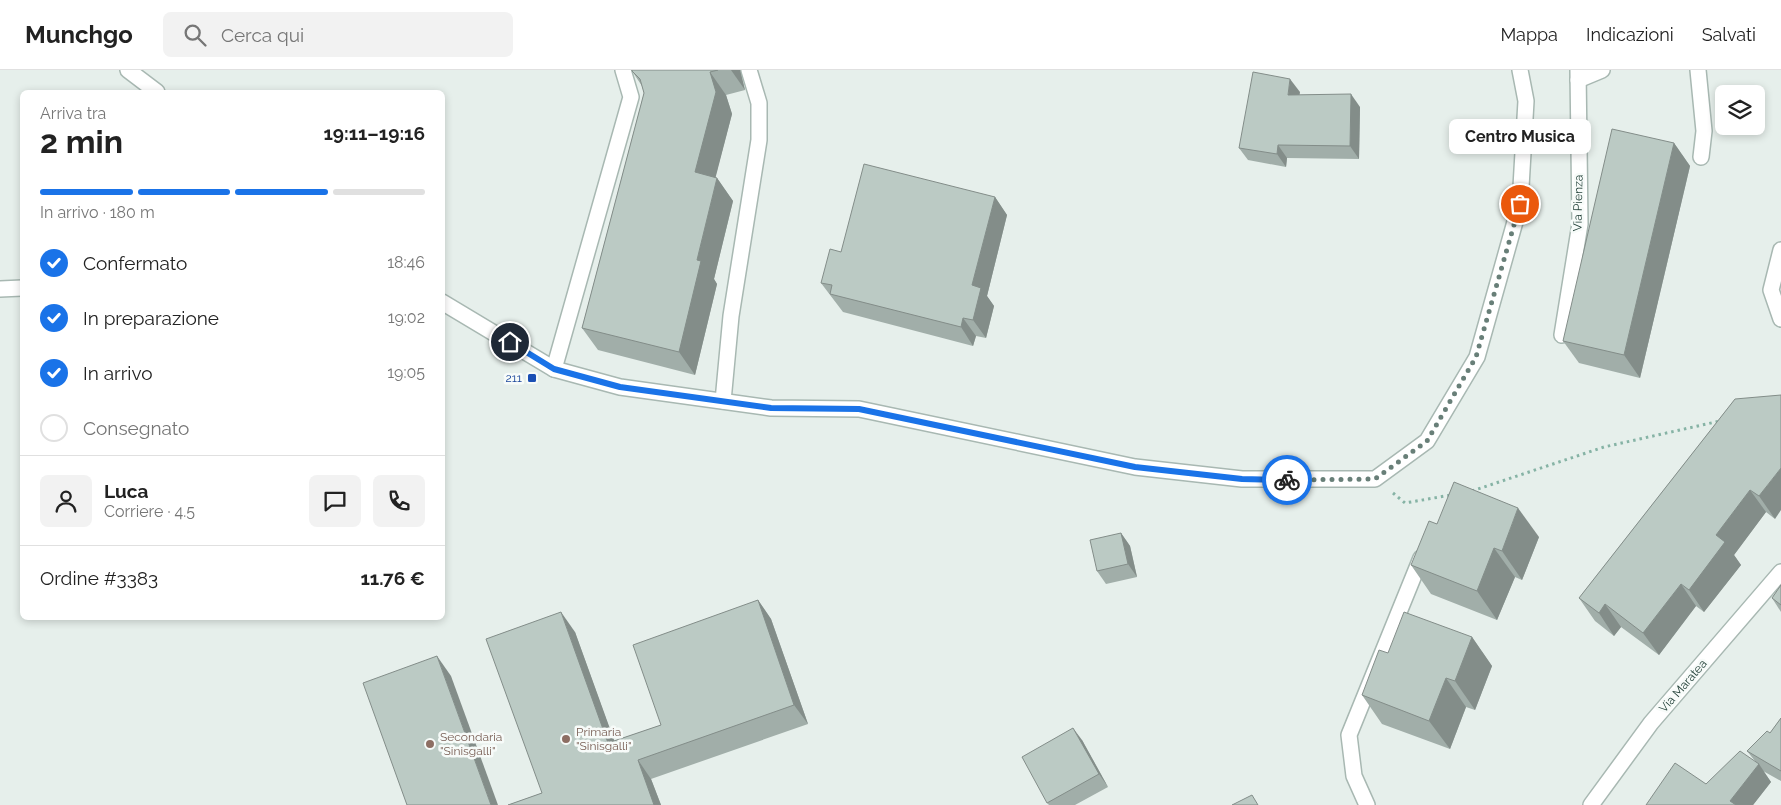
<!DOCTYPE html>
<html lang="it">
<head>
<meta charset="utf-8">
<style>
  :root { --surface:#fff; --page:#f2f2f2; --text:#222; --muted:#767676; --line:#e0e0e0; --accent:#1a73e8 }
  body { margin:0; font-family:Raleway,sans-serif; background:var(--page); color:var(--text); height:100vh; display:flex; flex-direction:column; font-size:19px; white-space:nowrap }
  * { box-sizing:border-box; margin:0 }
  p { font-size:16px; color:var(--muted) }
  .icon { flex:none; width:28px; height:28px; fill:none; stroke:currentColor; stroke-width:2; stroke-linecap:round; stroke-linejoin:round }
  .map { position:relative; flex:1; overflow:hidden }
  .panel { position:absolute; left:20px; top:20px; width:425px; height:530px; display:flex; flex-direction:column; background:var(--surface); border-radius:8px; box-shadow:0 2px 8px #0003 }
  .panel>* { flex:none }
  .fabs { position:absolute; left:1715px; top:15px; display:grid; gap:10px }
  .fabs a { display:grid; place-items:center; width:50px; height:50px; border-radius:8px; background:var(--surface); box-shadow:0 2px 8px #0003; font-size:25px }
  .pin { position:absolute; display:grid; place-items:center; width:42px; height:42px; color:#fff; margin:-21px; border:2px solid #fff; border-radius:50%; box-shadow:0 1px 5px #0007 }
  .courier { position:absolute; display:grid; place-items:center; width:50px; height:50px; margin:-25px; border:4px solid #1a73e8; border-radius:50%; background:#fff; color:#222; box-shadow:0 1px 6px #0007 }
  .bubble { position:absolute; height:35px; border-radius:8px; background:var(--surface); box-shadow:0 2px 8px #0003; font-size:16px; font-weight:700; line-height:35px; text-align:center }
  .head em { font-style:normal; font-weight:700 }
  .head div { display:flex; flex-direction:column-reverse }
  .head { display:flex; align-items:center; justify-content:space-between; height:85px; padding:0 20px }
  h1 { font-size:32px; font-weight:700; line-height:38px }
  .bar { display:grid; grid-template-columns:repeat(4,1fr); gap:8px 5px; align-content:center; height:60px; padding:0 20px }
  .bar i { height:6px; border-radius:4px; background:var(--line) }
  .bar .current { background:var(--accent) }
  .bar p { grid-column:span 4 }
  .line { display:flex; align-items:center; gap:12px; padding:0 20px; border-top:1px solid var(--line) }
  .line div { flex:1 }
  .round { display:grid; place-items:center; flex:none; width:52px; height:52px; border-radius:8px; background:var(--page) }
  ol { padding:0 20px; list-style:none }
  li { display:flex; align-items:center; gap:15px; height:55px }
  li p { margin-inline-start:auto }
  li .icon { padding:5px; border-radius:50%; background:var(--accent); color:#fff; stroke-width:4 }
  li:last-child { color:var(--muted) }
  li i { width:28px; height:28px; border:2px solid var(--line); border-radius:50% }
  header { display:flex; align-items:center; gap:30px; box-sizing:border-box; height:70px; padding:0 25px; background:var(--surface); border-bottom:1px solid var(--line) }
  header strong { font-size:24px }
  nav { display:flex; gap:28px; margin-inline-start:auto; font-size:18px }
  .search { width:350px; height:45px; background:var(--page); display:flex; align-items:center; gap:12px; box-sizing:border-box; padding:0 18px; border-radius:8px; color:var(--muted); font-size:19px }
  .map>svg:first-child { display:block }
  .lines { fill:none; stroke-linecap:round; stroke-linejoin:round }
  .service-casing { stroke:#a8b8b2; stroke-width:18 }
  .minor-casing { stroke:#a8b8b2; stroke-width:18 }
  .tertiary-casing { stroke:#a8b8b2; stroke-width:18 }
  .path { stroke:#86b3a5; stroke-width:3; stroke-dasharray:2.5 4; stroke-linecap:butt }
  .service { stroke:#fff; stroke-width:15 }
  .minor { stroke:#fff; stroke-width:15 }
  .tertiary { stroke:#fff; stroke-width:15 }
  .wall { fill:#a1aea9 }
  .shaded-wall { fill:#838d89 }
  .building { fill:#bbcac4; stroke:#838d89 }
  .done { stroke:#687f78; stroke-width:5; stroke-dasharray:0 9 }
  .route { stroke:#1a73e8; stroke-width:6 }
  .transit-dot { fill:#1a4fb4; stroke:#f7fbf9; stroke-width:2 }
  .education-dot { fill:#8d6e63; stroke:#f7fbf9; stroke-width:2 }
  .labels { text-anchor:middle; stroke-width:5; stroke-linejoin:round; paint-order:stroke }
  .street-label { font-size:12px; fill:#24423a; stroke:#f7fbf9 }
  .transit-label { font-size:12px; fill:#164399; stroke:#f7fbf9; text-anchor:end }
  .education-label { font-size:12px; fill:#785e54; stroke:#f7fbf9; text-anchor:start }
</style>
</head>
<body>
<header>
<strong>Munchgo</strong>
<div class="search"><svg class="icon" aria-label="search" viewBox="0 0 24 24"><circle cx="10" cy="10" r="6"/><path d="M15 15l6 6"/></svg>Cerca qui</div>
<nav><a>Mappa</a><a>Indicazioni</a><a>Salvati</a></nav>
</header>
<div class="map">
<svg width="1781" height="735" viewBox="0 0 1781 735">
  <rect width="100%" height="100%" fill="#e6efeb"/>
  <g class="lines">
    <defs>
      <g id="service">
        <path d="M 554,299 L 631,27 L 623,0"/>
        <path d="M 723,331 L 731,246 L 759,70 L 759,33 L 749,0"/>
      </g>
      <g id="minor">
        <path d="M 128,0 L 157,22"/>
        <path d="M 1698,0 L 1704,61 L 1701,87"/>
        <path d="M 1578,10 L 1602,0"/>
        <path d="M 1781,180 L 1771,220 L 1781,249"/>
        <path d="M 1562,265 L 1580,154 L 1578,0"/>
        <path d="M 1367,735 L 1354,706 L 1349,665 L 1421,488"/>
        <path d="M 1591,735 L 1651,653 L 1781,502"/>
      </g>
      <g id="tertiary">
        <path d="M 0,219 L 22,218"/>
        <path d="M 442,232 L 554,299 L 620,317 L 771,338 L 859,339 L 1135,397 L 1242,409 L 1375,409 L 1427,371 L 1477,287 L 1520,134 L 1526,31 L 1520,0"/>
      </g>
    </defs>
    <use href="#service" class="service-casing"/>
    <use href="#minor" class="minor-casing"/>
    <use href="#tertiary" class="tertiary-casing"/>
    <g class="path">
      <path d="M 1472,421 L 1604,377 L 1720,351"/>
      <path d="M 1393,423 L 1405,433 L 1451,425"/>
    </g>
    <use href="#service" class="service"/>
    <use href="#minor" class="minor"/>
    <use href="#tertiary" class="tertiary"/>
  </g>
  <g class="wall">
    <path d="M 632,0 L 740,0 L 745,20 L 726,25 L 732,44 L 715,108 L 717,108 L 733,131 L 714,209 L 717,214 L 695,305 L 598,280 L 582,258 L 644,23 L 642,16 L 632,1 Z"/>
    <path d="M 1300,22 L 1299,25 L 1360,37 L 1359,89 L 1287,88 L 1286,97 L 1248,90 L 1239,78 Z"/>
    <path d="M 1674,73 L 1690,96 L 1640,308 L 1579,293 L 1563,271 Z"/>
    <path d="M 995,127 L 1007,145 L 987,226 L 994,236 L 986,268 L 976,266 L 973,276 L 843,242 L 821,213 L 841,182 Z"/>
    <path d="M 1735,329 L 1775,449 L 1766,442 L 1734,485 L 1741,495 L 1704,542 L 1696,536 L 1659,585 L 1621,557 L 1614,566 L 1595,551 L 1579,528 Z"/>
    <path d="M 1437,454 L 1539,467 L 1522,510 L 1515,507 L 1497,550 L 1431,524 L 1411,495 Z"/>
    <path d="M 1121,463 L 1130,476 L 1137,507 L 1106,514 L 1097,501 Z"/>
    <path d="M 1781,515 L 1781,542 L 1772,528 Z"/>
    <path d="M 758,530 L 771,549 L 808,654 L 651,709 L 661,735 L 508,735 L 542,723 L 575,562 L 614,671 L 661,655 Z"/>
    <path d="M 1472,567 L 1492,596 L 1475,640 L 1466,637 L 1450,679 L 1382,654 L 1362,625 L 1388,583 Z"/>
    <path d="M 1781,648 L 1781,711 L 1763,701 L 1771,712 L 1753,735 L 1646,735 L 1706,714 L 1755,691 L 1747,681 L 1770,663 Z"/>
    <path d="M 1082,670 L 1108,717 L 1075,735 L 1049,735 L 1047,733 Z"/>
  </g>
  <g class="shaded-wall">
    <path d="M 731,0 L 740,0 L 745,20 Z"/>
    <path d="M 710,2 L 726,25 L 732,44 L 711,125 L 695,102 Z"/>
    <path d="M 1290,9 L 1300,22 L 1297,38 L 1288,25 Z"/>
    <path d="M 1351,24 L 1360,37 L 1359,89 L 1350,76 Z"/>
    <path d="M 1674,73 L 1690,96 L 1640,308 L 1624,285 Z"/>
    <path d="M 1278,75 L 1287,88 L 1286,97 L 1277,84 Z"/>
    <path d="M 717,108 L 733,131 L 714,209 L 717,214 L 695,305 L 679,282 L 697,190 Z"/>
    <path d="M 995,127 L 1007,145 L 987,226 L 994,236 L 986,268 L 973,250 L 972,215 Z"/>
    <path d="M 963,248 L 976,266 L 973,276 L 961,257 Z"/>
    <path d="M 1781,398 L 1781,440 L 1775,449 L 1759,426 Z"/>
    <path d="M 1750,420 L 1766,442 L 1734,485 L 1741,495 L 1704,542 L 1689,520 L 1716,465 Z"/>
    <path d="M 1518,438 L 1539,467 L 1522,510 L 1502,481 Z"/>
    <path d="M 1121,463 L 1130,476 L 1137,507 L 1128,494 Z"/>
    <path d="M 1494,478 L 1515,507 L 1497,550 L 1477,521 Z"/>
    <path d="M 1681,514 L 1696,536 L 1659,585 L 1643,563 Z"/>
    <path d="M 758,530 L 771,549 L 808,654 L 794,635 Z"/>
    <path d="M 1605,534 L 1621,557 L 1614,566 L 1599,543 Z"/>
    <path d="M 561,542 L 575,562 L 622,692 L 608,673 Z"/>
    <path d="M 1472,567 L 1492,596 L 1475,640 L 1455,611 Z"/>
    <path d="M 437,586 L 451,606 L 498,735 L 491,735 Z"/>
    <path d="M 1446,608 L 1466,637 L 1450,679 L 1429,651 Z"/>
    <path d="M 1073,658 L 1082,670 L 1108,717 L 1099,704 Z"/>
    <path d="M 638,690 L 651,709 L 661,735 L 654,735 Z"/>
    <path d="M 1759,694 L 1771,712 L 1753,735 L 1733,735 L 1730,731 Z"/>
  </g>
  <g class="building">
    <path d="M 632,0 L 718,0 L 710,2 L 716,22 L 695,102 L 717,108 L 697,190 L 701,191 L 679,282 L 582,258 L 644,23 L 640,9 L 632,1 Z"/>
    <path d="M 1253,2 L 1290,9 L 1288,25 L 1351,24 L 1350,76 L 1278,75 L 1277,84 L 1239,78 Z"/>
    <path d="M 1612,59 L 1674,73 L 1624,285 L 1563,271 Z"/>
    <path d="M 864,94 L 995,127 L 972,215 L 981,218 L 973,250 L 963,248 L 961,257 L 830,224 L 832,215 L 821,213 L 830,179 L 841,182 Z"/>
    <path d="M 1781,325 L 1781,398 L 1759,426 L 1750,420 L 1716,465 L 1725,472 L 1689,520 L 1681,514 L 1643,563 L 1605,534 L 1599,543 L 1579,528 L 1735,329 Z"/>
    <path d="M 1454,412 L 1518,438 L 1502,481 L 1494,478 L 1477,521 L 1411,495 L 1429,451 L 1437,454 Z"/>
    <path d="M 1121,463 L 1128,494 L 1097,501 L 1090,470 Z"/>
    <path d="M 1781,515 L 1781,535 L 1772,528 Z"/>
    <path d="M 758,530 L 794,635 L 638,690 L 654,735 L 508,735 L 542,723 L 486,569 L 561,542 L 608,673 L 661,655 L 633,575 Z"/>
    <path d="M 1404,542 L 1472,567 L 1455,611 L 1446,608 L 1429,651 L 1362,625 L 1379,580 L 1388,583 Z"/>
    <path d="M 437,586 L 491,735 L 407,735 L 363,613 Z"/>
    <path d="M 1781,648 L 1781,701 L 1747,681 L 1767,661 L 1770,663 Z"/>
    <path d="M 1073,658 L 1099,704 L 1047,733 L 1022,687 Z"/>
    <path d="M 1740,681 L 1759,694 L 1730,731 L 1736,735 L 1646,735 L 1675,693 L 1706,714 Z"/>
    <path d="M 1252,725 L 1258,735 L 1232,735 Z"/>
  </g>
  <g class="lines">
    <path class="done" d="M 1287,410 L 1375,409 L 1427,371 L 1476,287 L 1520,134"/>
    <path class="route" d="M 510,272 L 554,299 L 620,317 L 771,338 L 859,339 L 1135,397 L 1242,409 L 1287,410"/>
  </g>
  <rect class="transit-dot" x="527" y="303" width="10" height="10" rx="2.5"/>
  <g class="education-dot">
    <circle cx="566" cy="669" r="5"/>
    <circle cx="430" cy="674" r="5"/>
  </g>
  <g class="labels">
    <g class="street-label">
      <text transform="translate(1578 133) rotate(-89)" y="4">Via Pienza</text>
      <text transform="translate(1683 616) rotate(-49)" y="4">Via Maratea</text>
    </g>
    <g class="transit-label">
      <text x="522" y="312">211</text>
    </g>
    <g class="education-label">
      <text x="576" y="666">Primaria<tspan x="576" dy="14">"Sinisgalli"</tspan></text>
      <text x="440" y="671">Secondaria<tspan x="440" dy="14">"Sinisgalli"</tspan></text>
    </g>
  </g>
</svg>
<div class="fabs">
<a><svg class="icon" aria-label="layers" viewBox="0 0 24 24"><path d="M12 4l9 5-9 5-9-5zM3 14l9 5 9-5"/></svg></a>
</div>
<div class="pin" style="left:1520px;top:134px;background:#ea580c"><svg class="icon" aria-label="bag" viewBox="0 0 24 24"><path d="M5 8h14l-1 12H6zM9 8a3 3 0 0 1 6 0"/></svg></div>
<div class="pin" style="left:510px;top:272px;background:#1f2937"><svg class="icon" aria-label="home" viewBox="0 0 24 24"><path d="M3 11l9-7 9 7M6 9v11h12V9"/></svg></div>
<div class="courier" style="left:1287px;top:410px"><svg class="icon" aria-label="bike" viewBox="0 0 24 24"><circle cx="6" cy="16" r="4"/><circle cx="18" cy="16" r="4"/><path d="M6 16l4-8h5l3 8M10 8l3 8H6M13 5h3"/></svg></div>
<div class="bubble" style="left:1449px;top:49px;width:142px">Centro Musica</div>
<section class="panel">
<div class="head"><div><h1>2 min</h1><p>Arriva tra</p></div><em>19:11–19:16</em></div>
<div class="bar"><i class="current"></i><i class="current"></i><i class="current"></i><i></i><p>In arrivo · 180 m</p></div>
<ol>
<li><svg class="icon" aria-label="check" viewBox="0 0 24 24"><path d="M5 12l5 5 9-10"/></svg>Confermato<p>18:46</p></li>
<li><svg class="icon" aria-label="check" viewBox="0 0 24 24"><path d="M5 12l5 5 9-10"/></svg>In preparazione<p>19:02</p></li>
<li><svg class="icon" aria-label="check" viewBox="0 0 24 24"><path d="M5 12l5 5 9-10"/></svg>In arrivo<p>19:05</p></li>
<li><i></i>Consegnato</li>
</ol>
<div class="line" style="height:90px"><a class="round"><svg class="icon" aria-label="person" viewBox="0 0 24 24"><circle cx="12" cy="8" r="4"/><path d="M4 21q1-7 8-7t8 7"/></svg></a><div><b>Luca</b><p>Corriere · 4.5</p></div><a class="round"><svg class="icon" aria-label="chat" viewBox="0 0 24 24"><path d="M4 5h16v11H9l-5 4z"/></svg></a><a class="round"><svg class="icon" aria-label="phone" viewBox="0 0 24 24"><path d="M5 4h4l2 5-3 2q2 4 5 5l2-3 5 2v4C11 20 4 13 5 4z"/></svg></a></div>
<div class="line" style="height:65px"><div>Ordine #3383</div><b>11.76 €</b></div>
</section>
</div>
</body>
</html>
